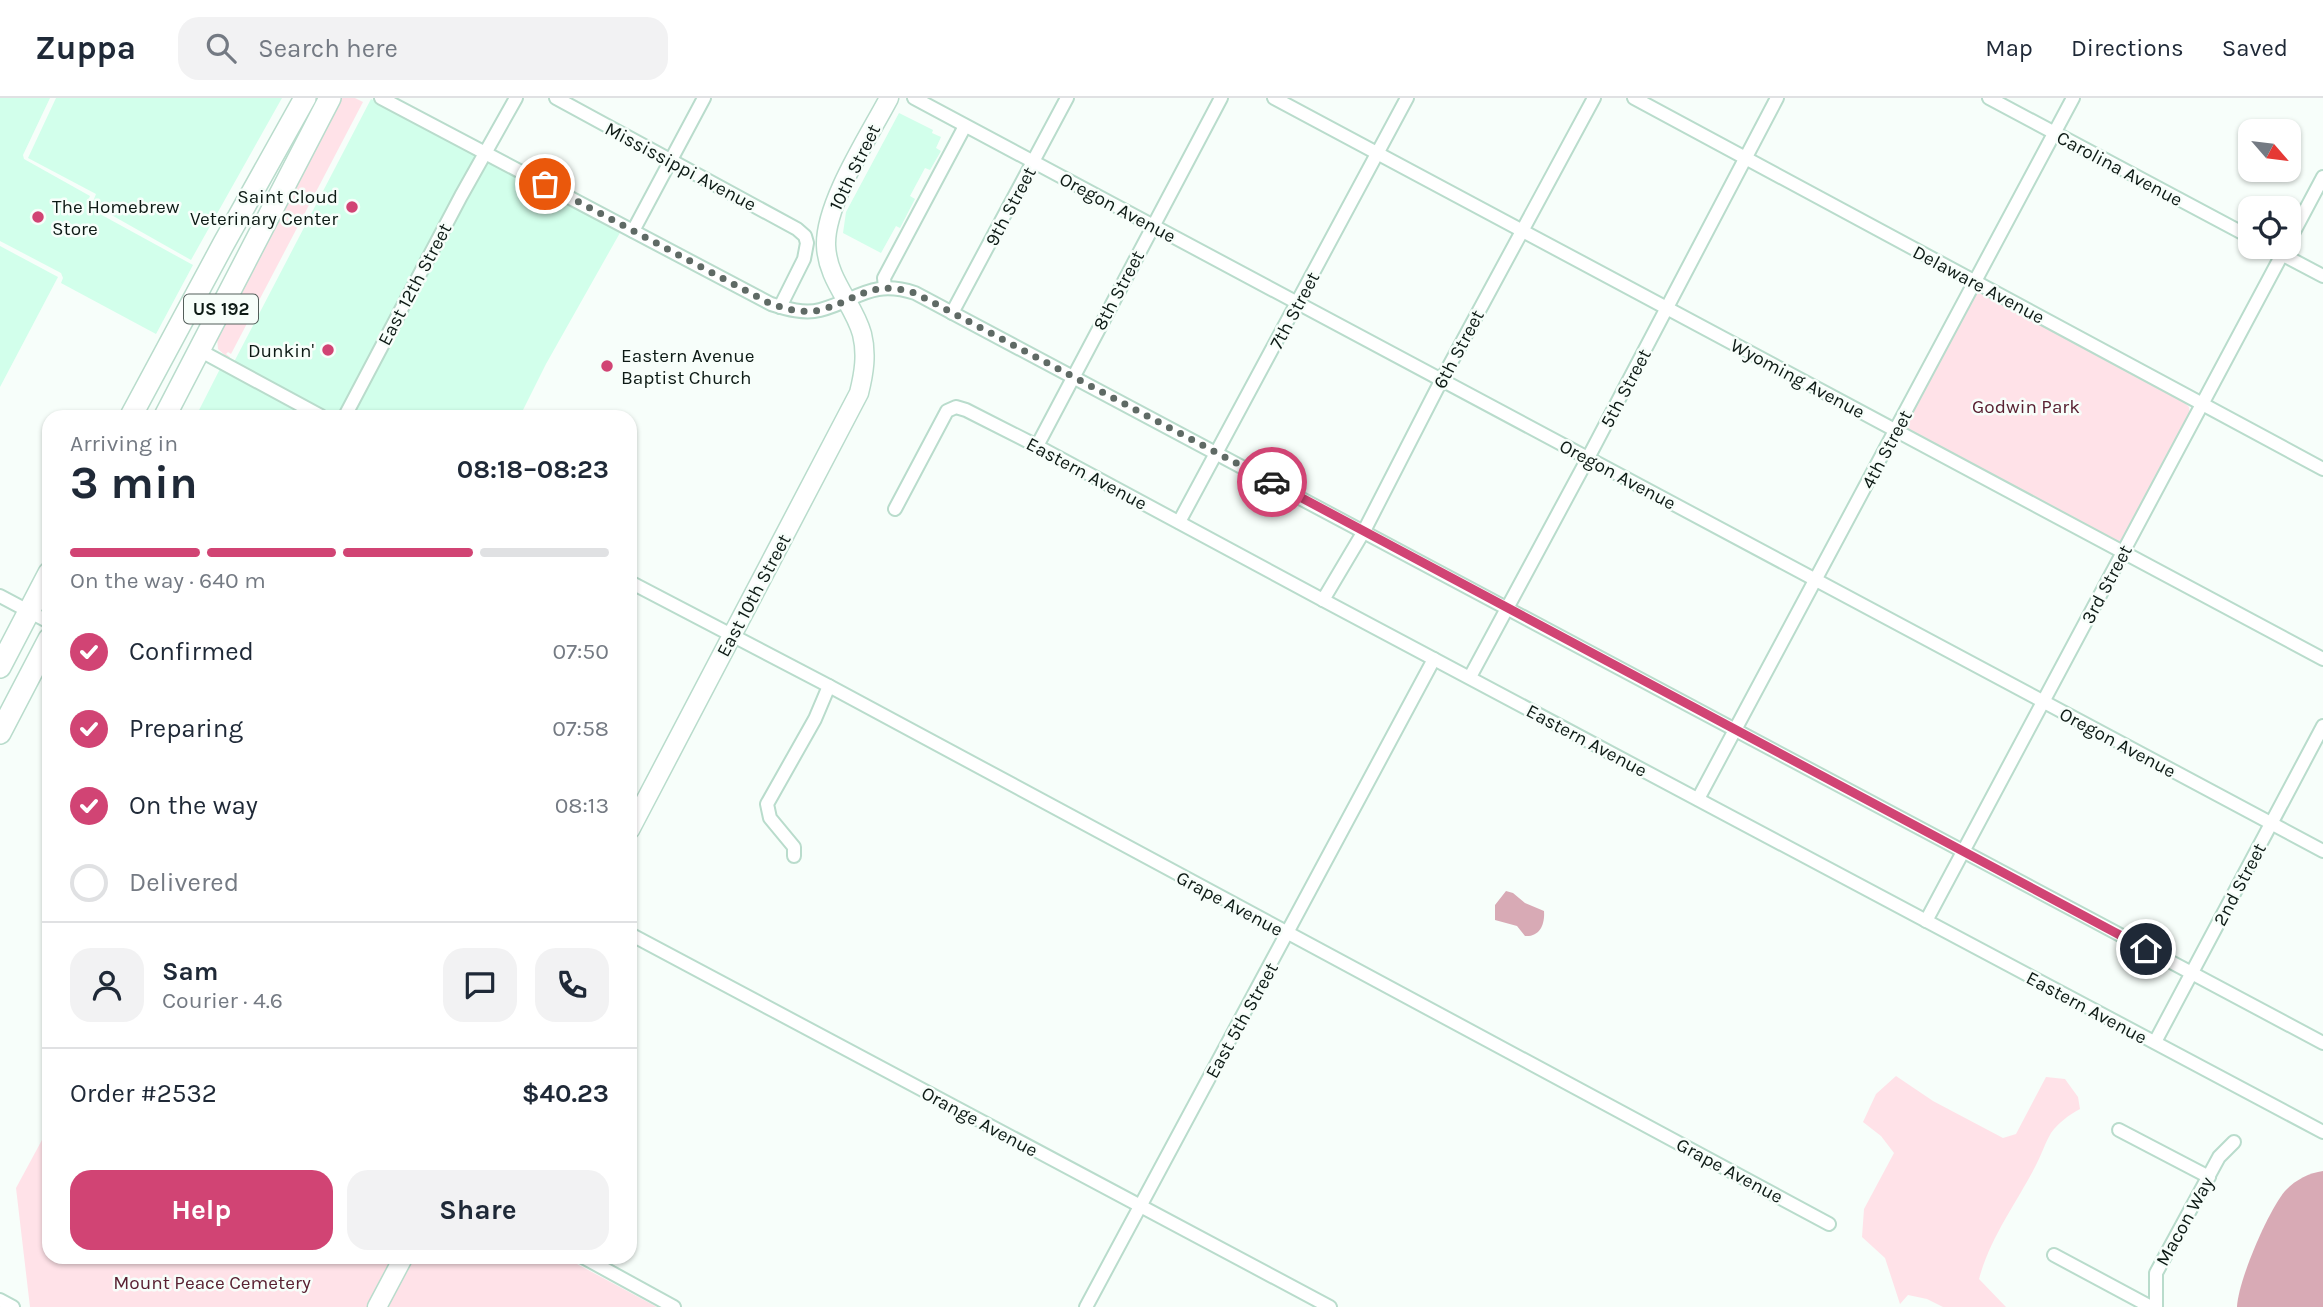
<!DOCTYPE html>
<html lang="en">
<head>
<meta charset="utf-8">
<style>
  :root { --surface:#fff; --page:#f2f2f3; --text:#1f2937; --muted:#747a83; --line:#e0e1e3; --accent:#d14474 }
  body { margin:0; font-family:Karla,sans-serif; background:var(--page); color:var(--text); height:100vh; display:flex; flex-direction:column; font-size:26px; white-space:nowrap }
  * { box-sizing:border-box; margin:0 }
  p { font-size:23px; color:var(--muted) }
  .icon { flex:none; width:38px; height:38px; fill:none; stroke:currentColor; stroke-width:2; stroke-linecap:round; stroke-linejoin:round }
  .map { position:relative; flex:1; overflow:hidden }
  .drawer { position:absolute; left:42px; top:312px; width:595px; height:854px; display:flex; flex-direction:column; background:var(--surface); border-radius:21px; box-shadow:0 2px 5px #0004 }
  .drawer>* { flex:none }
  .needle { width:46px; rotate:118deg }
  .fabs { position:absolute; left:2238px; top:21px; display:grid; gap:14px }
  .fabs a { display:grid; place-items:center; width:63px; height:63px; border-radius:14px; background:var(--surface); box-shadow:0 2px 5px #0004; font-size:35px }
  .pin { position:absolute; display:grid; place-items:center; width:60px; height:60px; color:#fff; margin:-30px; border:4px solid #fff; border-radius:50%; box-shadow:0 2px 7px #0007 }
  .courier { position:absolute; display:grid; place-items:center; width:70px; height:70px; margin:-35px; border:5px solid #d14474; border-radius:50%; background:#fff; color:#222; box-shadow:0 2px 9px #0007 }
  .overview em { font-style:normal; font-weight:700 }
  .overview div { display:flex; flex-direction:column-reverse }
  .overview { display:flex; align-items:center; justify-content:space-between; height:119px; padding:0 28px }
  h1 { font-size:46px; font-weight:700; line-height:52px }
  .bar { display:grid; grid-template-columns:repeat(4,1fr); gap:10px 7px; align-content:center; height:84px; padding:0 28px }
  .bar i { height:9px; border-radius:5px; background:var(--line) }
  .bar .on { background:var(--accent) }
  .bar p { grid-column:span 4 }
  .line { display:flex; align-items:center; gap:18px; padding:0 28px; border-top:2px solid var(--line) }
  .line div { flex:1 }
  .round { display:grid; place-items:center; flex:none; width:74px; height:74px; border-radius:21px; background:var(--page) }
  ol { padding:0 28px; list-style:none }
  li { display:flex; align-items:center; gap:21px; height:77px }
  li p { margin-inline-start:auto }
  li .icon { padding:7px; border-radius:50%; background:var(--accent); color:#fff; stroke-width:4 }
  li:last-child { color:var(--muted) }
  li i { width:38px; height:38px; border:4px solid var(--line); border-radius:50% }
  .button { display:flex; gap:14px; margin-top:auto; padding:14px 28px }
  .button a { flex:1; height:80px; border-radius:21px; background:var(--accent); color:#fff; font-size:28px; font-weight:700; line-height:80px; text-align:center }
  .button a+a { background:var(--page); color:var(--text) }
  header { display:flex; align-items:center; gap:42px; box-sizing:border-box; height:98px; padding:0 35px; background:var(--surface); border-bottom:2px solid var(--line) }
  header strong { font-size:33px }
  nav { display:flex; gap:38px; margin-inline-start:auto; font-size:24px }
  .search { width:490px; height:63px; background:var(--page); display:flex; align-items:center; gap:18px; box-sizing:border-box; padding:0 24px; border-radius:21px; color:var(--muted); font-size:26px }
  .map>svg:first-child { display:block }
  .built { fill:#d2ffeb }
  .green { fill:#ffe2e8 }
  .water { fill:#d8aab5 }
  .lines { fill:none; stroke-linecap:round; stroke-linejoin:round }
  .street-casing { stroke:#b9dccc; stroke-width:16 }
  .secondary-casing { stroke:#b9dccc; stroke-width:21 }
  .highway-casing { stroke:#b9dccc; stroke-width:24 }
  .street { stroke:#fff; stroke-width:12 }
  .secondary { stroke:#fff; stroke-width:18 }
  .highway { stroke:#fff; stroke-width:21 }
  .done { stroke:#5f6a65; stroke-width:7; stroke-dasharray:0 12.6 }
  .route { stroke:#d14474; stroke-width:9 }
  .poi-dot { fill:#d14474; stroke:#f7fefa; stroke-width:2.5 }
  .labels { text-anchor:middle; stroke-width:5; stroke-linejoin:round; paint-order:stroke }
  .shield { fill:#f7fefa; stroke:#535e5a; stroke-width:2 }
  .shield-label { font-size:18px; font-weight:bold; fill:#0d1a15 }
  .street-label { font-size:19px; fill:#0d1a15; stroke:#f7fefa }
  .poi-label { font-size:19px; fill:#0d1a15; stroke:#f7fefa; text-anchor:end }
  .park-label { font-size:19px; fill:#592132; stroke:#f7fefa }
</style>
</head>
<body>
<header>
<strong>Zuppa</strong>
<div class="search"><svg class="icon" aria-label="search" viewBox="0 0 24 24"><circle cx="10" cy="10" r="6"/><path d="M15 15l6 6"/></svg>Search here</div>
<nav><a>Map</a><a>Directions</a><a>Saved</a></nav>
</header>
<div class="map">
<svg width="2323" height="1209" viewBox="0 0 2323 1209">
  <rect width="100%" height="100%" fill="#f7fefa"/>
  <g class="built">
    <path d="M 0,0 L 50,0 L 23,57 L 24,61 L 90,98 L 87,105 L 89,110 L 193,167 L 156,236 L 61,185 L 63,180 L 61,175 L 0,143 Z"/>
    <path d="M 56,0 L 282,0 L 191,162 L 92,106 L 96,96 L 28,60 Z"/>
    <path d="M 371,1 L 621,133 L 546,266 L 520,318 L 196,318 L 224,263 L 234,264 Z"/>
    <path d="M 899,15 L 933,32 L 932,35 L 941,39 L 936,50 L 941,53 L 930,72 L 925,70 L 910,98 L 915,101 L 900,130 L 896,128 L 881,155 L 843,135 L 846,114 Z"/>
    <path d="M 0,148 L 58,179 L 0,289 Z"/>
  </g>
  <g class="green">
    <path d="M 342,0 L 355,0 L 363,4 L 231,256 L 228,254 L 226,256 L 230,259 L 229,261 L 218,251 L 217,239 Z"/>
    <path d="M 1980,195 L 2184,304 L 2189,309 L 2190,316 L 2123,444 L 2118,445 L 1909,335 L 1905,325 L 1973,198 Z"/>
    <path d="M 1896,978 L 1933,1003 L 2003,1040 L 2016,1036 L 2046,979 L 2065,981 L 2078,999 L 2080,1011 C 2069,1017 2059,1024 2051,1035 C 2045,1045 2041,1058 2035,1069 C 2015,1107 1990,1140 1979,1181 L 2006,1209 L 1943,1209 L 1927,1201 L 1908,1197 L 1900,1206 L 1885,1160 L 1862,1139 L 1864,1111 L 1894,1055 L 1881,1038 L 1863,1024 L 1876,996 Z"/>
    <path d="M 49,1029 L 49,1158 L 396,1159 L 369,1209 L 30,1209 L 16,1090 Z"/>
    <path d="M 410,1158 L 564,1159 L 657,1209 L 384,1209 Z"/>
  </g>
  <g class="water">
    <path d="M 1506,793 L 1513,795 L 1525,805 L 1544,813 C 1545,826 1540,839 1525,838 L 1517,828 L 1495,822 L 1495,807 Z"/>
    <path d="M 2323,1073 L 2323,1209 L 2237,1209 C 2238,1183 2268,1113 2285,1093 C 2295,1082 2309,1075 2323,1073 Z"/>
  </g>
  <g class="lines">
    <defs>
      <g id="street">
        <path d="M 381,0 L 771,206 C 787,211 804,216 820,212 C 858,202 871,181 915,195 L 2323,945"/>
        <path d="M 556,0 L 797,131 L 805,138 L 807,145 L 804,161 L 780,209"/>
        <path d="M 914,0 L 2323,753"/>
        <path d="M 1274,0 L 2323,561"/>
        <path d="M 1634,0 L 2323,371"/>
        <path d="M 1989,0 L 2250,139"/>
        <path d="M 633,133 L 704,0"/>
        <path d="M 2289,143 L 2323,79"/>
        <path d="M 2268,149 L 2323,178"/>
        <path d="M 885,190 L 884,180 L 965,28"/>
        <path d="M 952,215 L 1067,0"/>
        <path d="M 199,252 L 321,318"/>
        <path d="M 345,318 L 461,98 L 516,0"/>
        <path d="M 1037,348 L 1221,0"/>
        <path d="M 895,411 L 947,313 L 956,309 L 966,312 L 1037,348 L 1323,502 L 2323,1034"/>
        <path d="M 1179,424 L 1407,0"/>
        <path d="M 630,484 L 829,588 L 1829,1126"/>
        <path d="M 0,498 L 49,524"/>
        <path d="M 1323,502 L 1364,433 L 1441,283 L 1594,0"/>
        <path d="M 1470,579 L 1588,360 L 1777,0"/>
        <path d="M 1698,701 L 2073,0"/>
        <path d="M 794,758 L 794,749 L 770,720 L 767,706 L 815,621 L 829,588"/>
        <path d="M 1926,823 L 2286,149"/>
        <path d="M 630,836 L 1330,1209"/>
        <path d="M 2155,944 L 2323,628"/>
        <path d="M 2119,1032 L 2209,1079"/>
        <path d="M 2054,1157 L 2151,1209"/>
        <path d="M 581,1158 L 674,1209"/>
        <path d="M 0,1202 L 13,1209"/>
        <path d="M 1086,1209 L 1434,561"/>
        <path d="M 2156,1209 L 2156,1175 L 2219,1059 L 2234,1044"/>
      </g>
      <g id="secondary">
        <path d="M 630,732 L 859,295 C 864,275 867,256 862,236 C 854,206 827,182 826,147 C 825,105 869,38 889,0"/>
        <path d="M 377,1209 L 404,1158"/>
      </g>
      <g id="highway">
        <path d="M 131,318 L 224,145 L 305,0"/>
        <path d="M 165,318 L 330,0"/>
        <path d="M 0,569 L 49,475"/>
        <path d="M 0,635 L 49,541"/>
      </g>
    </defs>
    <use href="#street" class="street-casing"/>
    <use href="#secondary" class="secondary-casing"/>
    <use href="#highway" class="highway-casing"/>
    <use href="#street" class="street"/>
    <use href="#secondary" class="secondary"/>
    <use href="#highway" class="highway"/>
  </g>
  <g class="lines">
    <path class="done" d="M 545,86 L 771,206 C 787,211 804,216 820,212 C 859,202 869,181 915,195 L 1272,384"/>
    <path class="route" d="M 1272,384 L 2146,851"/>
  </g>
  <g class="poi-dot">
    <circle cx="352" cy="109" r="7"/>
    <circle cx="38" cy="119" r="7"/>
    <circle cx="328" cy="252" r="7"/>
    <circle cx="607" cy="268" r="7"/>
  </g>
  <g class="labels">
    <rect class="shield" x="184" y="196.5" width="74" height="29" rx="5"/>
    <g class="shield-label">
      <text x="221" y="217">US 192</text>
    </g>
    <g class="street-label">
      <text transform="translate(681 68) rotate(28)" y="7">Mississippi Avenue</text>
      <text transform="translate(854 69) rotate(-64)" y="7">10th Street</text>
      <text transform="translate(2120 70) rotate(28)" y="7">Carolina Avenue</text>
      <text transform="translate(1010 108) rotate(-62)" y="7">9th Street</text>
      <text transform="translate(1118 109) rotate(28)" y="7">Oregon Avenue</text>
      <text transform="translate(414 186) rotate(-62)" y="7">East 12th Street</text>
      <text transform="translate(1979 186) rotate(28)" y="7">Delaware Avenue</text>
      <text transform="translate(1118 192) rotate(-62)" y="7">8th Street</text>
      <text transform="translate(1294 212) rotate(-62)" y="7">7th Street</text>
      <text transform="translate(1458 251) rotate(-62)" y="7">6th Street</text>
      <text transform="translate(1798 280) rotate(28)" y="7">Wyoming Avenue</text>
      <text transform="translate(1625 290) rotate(-62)" y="7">5th Street</text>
      <text transform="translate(1886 351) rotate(-62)" y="7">4th Street</text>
      <text transform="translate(1087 375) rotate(28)" y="7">Eastern Avenue</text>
      <text transform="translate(1618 376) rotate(28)" y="7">Oregon Avenue</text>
      <text transform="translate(2106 486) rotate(-62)" y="7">3rd Street</text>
      <text transform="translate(753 497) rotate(-62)" y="7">East 10th Street</text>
      <text transform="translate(1587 642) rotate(28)" y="7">Eastern Avenue</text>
      <text transform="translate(2118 644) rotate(28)" y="7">Oregon Avenue</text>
      <text transform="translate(2239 786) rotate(-62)" y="7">2nd Street</text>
      <text transform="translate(1230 805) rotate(28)" y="7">Grape Avenue</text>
      <text transform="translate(2087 909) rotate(28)" y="7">Eastern Avenue</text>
      <text transform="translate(1241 922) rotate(-61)" y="7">East 5th Street</text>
      <text transform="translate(980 1023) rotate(28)" y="7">Orange Avenue</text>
      <text transform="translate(1730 1072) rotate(28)" y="7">Grape Avenue</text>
      <text transform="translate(2184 1123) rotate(-61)" y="7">Macon Way</text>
    </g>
    <g class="poi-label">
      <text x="338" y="105">Saint Cloud<tspan x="338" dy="22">Veterinary Center</tspan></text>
      <text x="52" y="115" text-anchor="start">The Homebrew<tspan x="52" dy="22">Store</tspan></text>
      <text x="314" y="259">Dunkin'</text>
      <text x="621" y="264" text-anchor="start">Eastern Avenue<tspan x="621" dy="22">Baptist Church</tspan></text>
    </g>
    <g class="park-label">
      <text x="2026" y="315">Godwin Park</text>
      <text x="212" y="1191">Mount Peace Cemetery</text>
    </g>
  </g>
</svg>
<div class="fabs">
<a><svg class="needle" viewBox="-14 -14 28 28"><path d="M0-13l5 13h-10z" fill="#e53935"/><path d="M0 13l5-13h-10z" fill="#747a83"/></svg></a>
<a><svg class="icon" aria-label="locate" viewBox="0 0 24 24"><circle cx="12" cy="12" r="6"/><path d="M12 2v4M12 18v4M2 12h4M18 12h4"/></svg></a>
</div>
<div class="pin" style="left:545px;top:86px;background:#ea580c"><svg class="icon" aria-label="bag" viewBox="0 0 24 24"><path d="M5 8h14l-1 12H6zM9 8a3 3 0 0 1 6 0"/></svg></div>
<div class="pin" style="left:2146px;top:851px;background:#1f2937"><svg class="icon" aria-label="home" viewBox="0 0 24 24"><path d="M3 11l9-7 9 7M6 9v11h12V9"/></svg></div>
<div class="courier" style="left:1272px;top:384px"><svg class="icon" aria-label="car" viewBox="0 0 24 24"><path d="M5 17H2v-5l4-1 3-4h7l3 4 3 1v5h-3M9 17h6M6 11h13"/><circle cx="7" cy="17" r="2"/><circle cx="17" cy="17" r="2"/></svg></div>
<section class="drawer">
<div class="overview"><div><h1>3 min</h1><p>Arriving in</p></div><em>08:18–08:23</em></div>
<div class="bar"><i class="on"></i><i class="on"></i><i class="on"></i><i></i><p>On the way · 640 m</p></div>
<ol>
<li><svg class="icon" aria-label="check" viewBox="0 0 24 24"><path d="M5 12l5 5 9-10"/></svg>Confirmed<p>07:50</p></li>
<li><svg class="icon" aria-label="check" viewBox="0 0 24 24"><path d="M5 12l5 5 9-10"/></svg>Preparing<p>07:58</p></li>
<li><svg class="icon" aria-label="check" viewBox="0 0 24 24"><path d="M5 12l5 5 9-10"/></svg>On the way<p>08:13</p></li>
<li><i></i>Delivered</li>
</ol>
<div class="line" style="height:126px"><a class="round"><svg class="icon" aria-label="person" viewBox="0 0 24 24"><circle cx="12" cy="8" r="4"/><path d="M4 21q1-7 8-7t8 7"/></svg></a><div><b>Sam</b><p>Courier · 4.6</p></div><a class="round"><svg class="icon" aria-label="chat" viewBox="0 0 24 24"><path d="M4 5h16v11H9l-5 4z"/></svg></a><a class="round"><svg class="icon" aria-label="phone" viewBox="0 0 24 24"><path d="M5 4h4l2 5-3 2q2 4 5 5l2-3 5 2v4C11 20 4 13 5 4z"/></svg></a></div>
<div class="line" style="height:91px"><div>Order #2532</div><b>$40.23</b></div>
<div class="button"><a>Help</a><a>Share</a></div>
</section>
</div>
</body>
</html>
